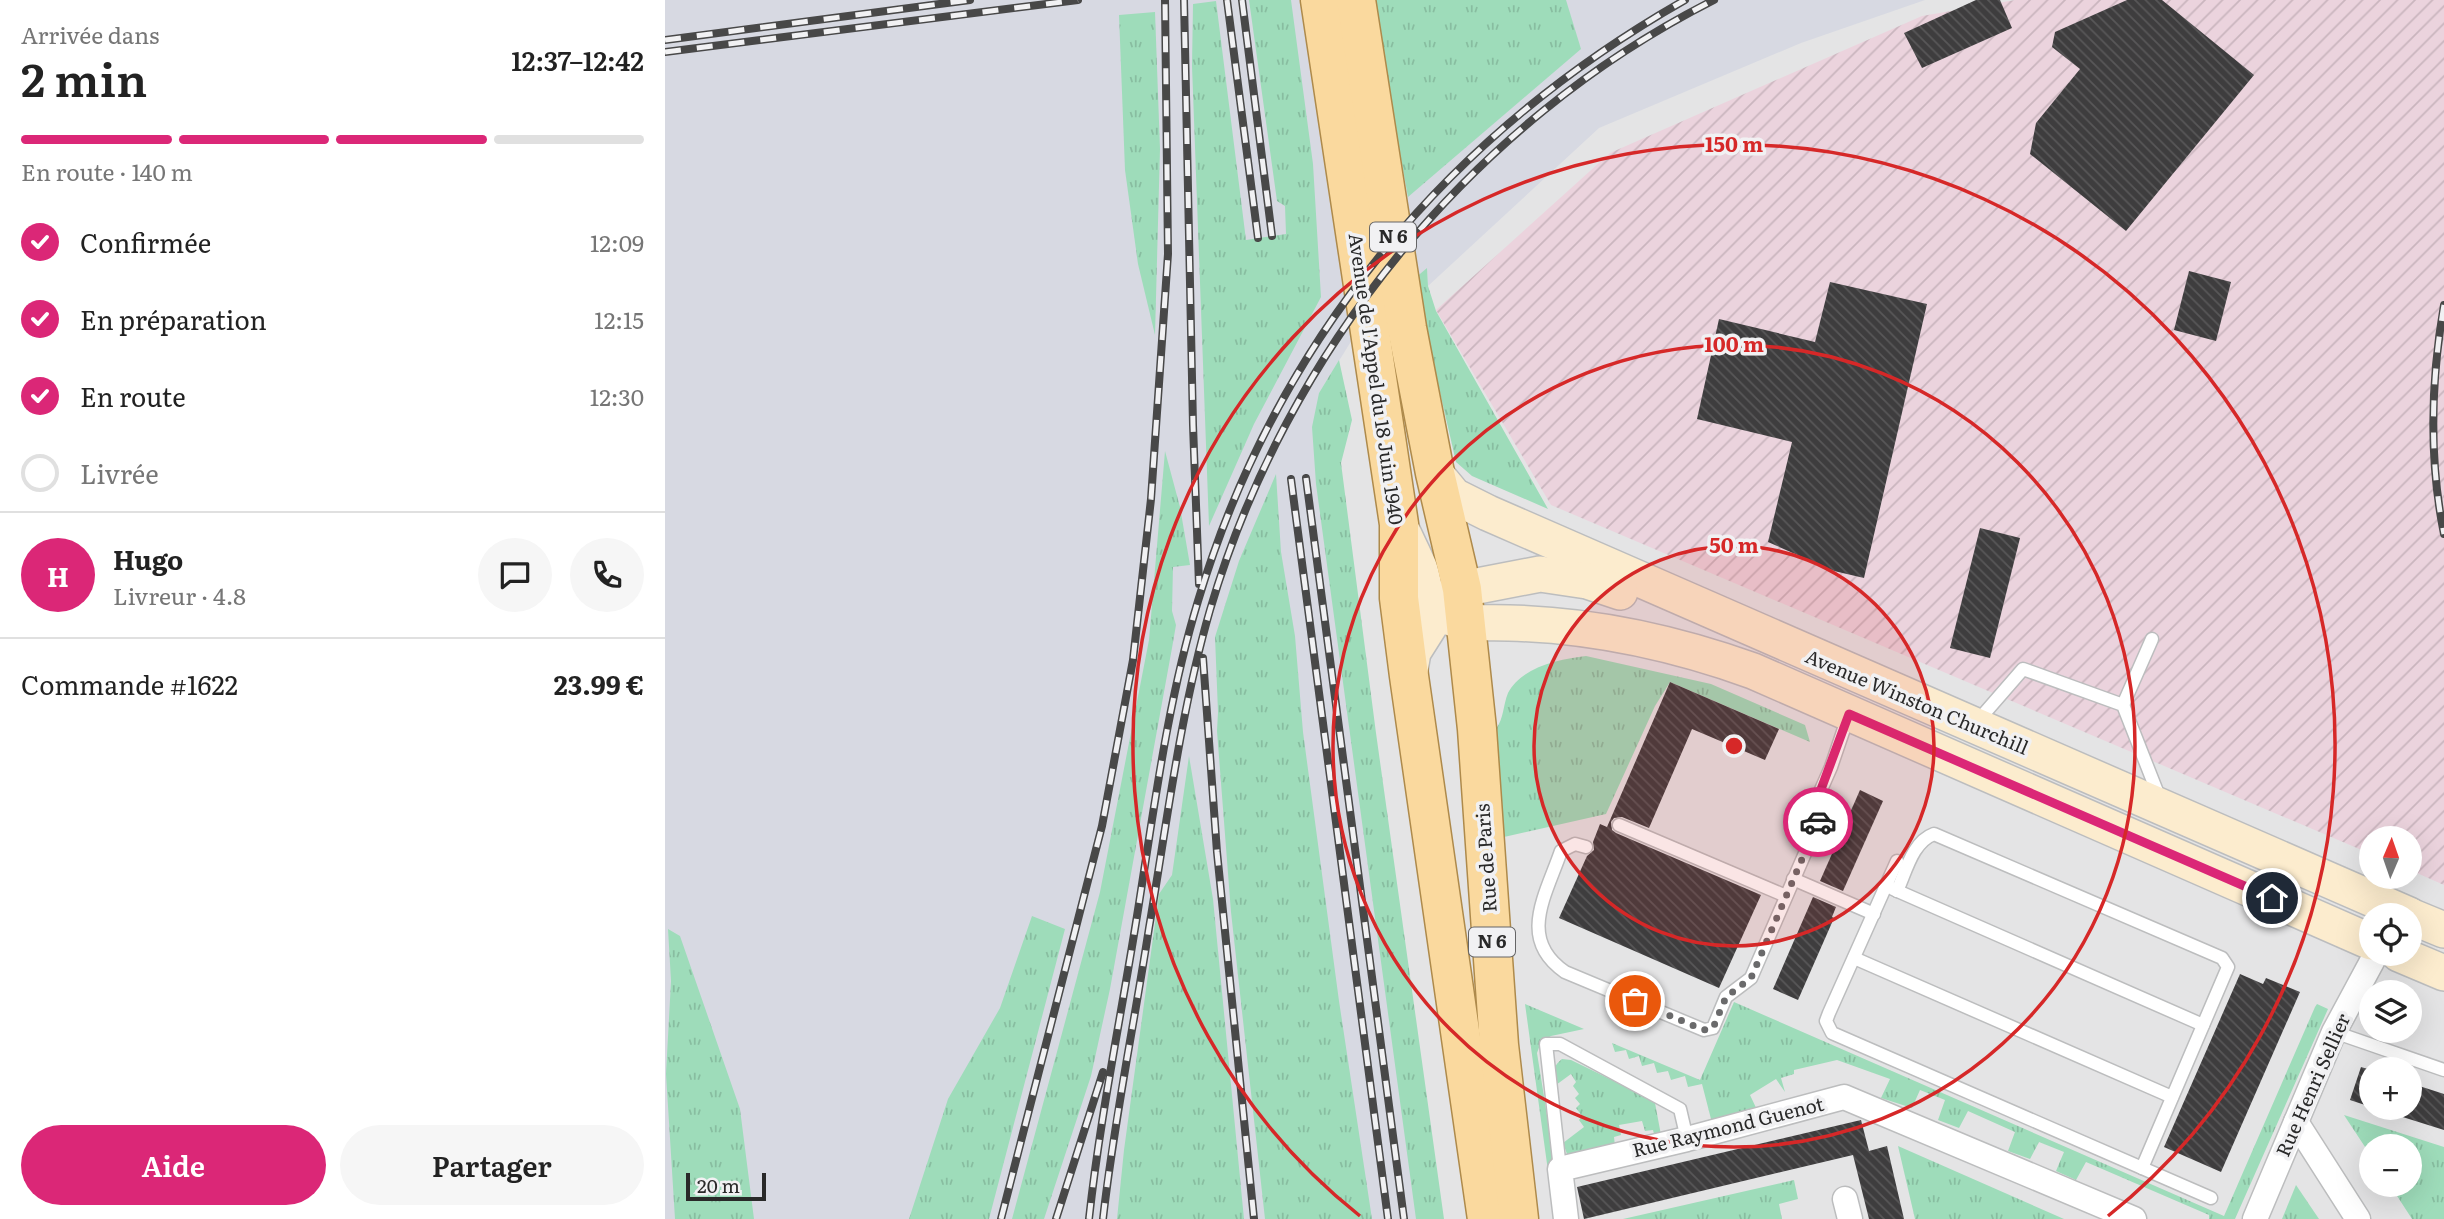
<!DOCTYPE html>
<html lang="fr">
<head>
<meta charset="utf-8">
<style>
  :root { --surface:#fff; --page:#f6f6f6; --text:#222; --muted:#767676; --line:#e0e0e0; --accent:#db2777 }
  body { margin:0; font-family:Literata,serif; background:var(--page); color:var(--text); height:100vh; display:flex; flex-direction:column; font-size:26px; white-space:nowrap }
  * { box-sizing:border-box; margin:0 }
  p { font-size:23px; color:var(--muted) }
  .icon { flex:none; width:38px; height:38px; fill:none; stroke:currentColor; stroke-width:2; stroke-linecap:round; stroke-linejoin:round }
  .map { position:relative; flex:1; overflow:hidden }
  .details { display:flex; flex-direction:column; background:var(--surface); width:665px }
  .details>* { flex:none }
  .needle { width:46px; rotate:2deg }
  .controls { position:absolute; left:1694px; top:826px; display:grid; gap:14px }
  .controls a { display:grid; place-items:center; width:63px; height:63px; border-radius:50%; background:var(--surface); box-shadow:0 7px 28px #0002; font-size:35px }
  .scale { position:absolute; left:21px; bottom:18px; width:80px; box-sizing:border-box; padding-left:7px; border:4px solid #292929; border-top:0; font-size:19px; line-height:24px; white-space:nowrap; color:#292929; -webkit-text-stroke:5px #f1f1f3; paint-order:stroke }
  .pin { position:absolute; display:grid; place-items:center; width:60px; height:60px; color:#fff; margin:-30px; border:4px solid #fff; border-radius:50%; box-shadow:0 2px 7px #0007 }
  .courier { position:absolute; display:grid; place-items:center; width:70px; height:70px; margin:-35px; border:5px solid #db2777; border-radius:50%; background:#fff; color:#222; box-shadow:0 2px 9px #0007 }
  .overview em { font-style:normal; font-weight:600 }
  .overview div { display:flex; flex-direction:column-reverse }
  .overview { display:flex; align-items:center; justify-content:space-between; height:119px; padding:0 21px }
  h1 { font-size:46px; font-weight:600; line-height:52px }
  .bar { display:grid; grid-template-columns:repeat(4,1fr); gap:10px 7px; align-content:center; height:84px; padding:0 21px }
  .bar i { height:9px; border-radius:5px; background:var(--line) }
  .bar .active { background:var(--accent) }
  .bar p { grid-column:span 4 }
  .line { display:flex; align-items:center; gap:18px; padding:0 21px; border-top:2px solid var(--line) }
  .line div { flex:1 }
  .round { display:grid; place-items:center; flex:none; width:74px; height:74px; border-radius:37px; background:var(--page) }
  ol { padding:0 21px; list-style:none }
  li { display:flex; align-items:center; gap:21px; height:77px }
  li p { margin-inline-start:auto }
  li .icon { padding:7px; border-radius:50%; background:var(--accent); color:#fff; stroke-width:4 }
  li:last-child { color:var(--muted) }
  li i { width:38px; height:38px; border:4px solid var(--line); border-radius:50% }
  .action { display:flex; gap:14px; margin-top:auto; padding:14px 21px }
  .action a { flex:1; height:80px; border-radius:42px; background:var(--accent); color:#fff; font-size:28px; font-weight:600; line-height:80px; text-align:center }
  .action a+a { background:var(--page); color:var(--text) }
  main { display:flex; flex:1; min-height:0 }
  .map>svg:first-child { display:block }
  .built { fill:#d7d9e2 }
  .industrial { fill:url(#industrial-furrows) }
  .grass { fill:url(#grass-tufts) }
  .building { fill:url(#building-back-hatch) }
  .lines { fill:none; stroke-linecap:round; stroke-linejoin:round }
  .service-casing { stroke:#bcbdbe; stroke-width:15 }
  .minor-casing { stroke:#bcbdbe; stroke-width:27 }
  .secondary-casing { stroke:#bcbdbe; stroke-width:38 }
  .primary-casing { stroke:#ae8a4b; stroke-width:41 }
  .service { stroke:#fff; stroke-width:12 }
  .minor { stroke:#fff; stroke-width:24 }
  .secondary { stroke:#fcecce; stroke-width:35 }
  .primary { stroke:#fad99e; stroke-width:38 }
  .rail-casing { stroke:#484848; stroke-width:8 }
  .rail { stroke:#f1f1f3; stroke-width:5; stroke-dasharray:16; stroke-linecap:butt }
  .done { stroke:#6a6a6b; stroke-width:7; stroke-dasharray:0 12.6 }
  .route { stroke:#db2777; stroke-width:9 }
  .ring { fill:none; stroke:#d62828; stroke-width:3.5 }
  .labels { text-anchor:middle; stroke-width:7; stroke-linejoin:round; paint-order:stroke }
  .shield { fill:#f1f1f3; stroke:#656566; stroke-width:2 }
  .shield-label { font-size:18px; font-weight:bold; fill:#292929 }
  .street-label { font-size:19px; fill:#292929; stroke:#f1f1f3 }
  .centre { fill:#d62828; stroke:#f1f1f3; stroke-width:3.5 }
  .ring-label { font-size:21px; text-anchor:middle; font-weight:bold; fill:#d62828; stroke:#f1f1f3; stroke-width:7; stroke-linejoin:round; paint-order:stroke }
</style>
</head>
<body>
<main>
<section class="details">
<div class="overview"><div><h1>2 min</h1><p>Arrivée dans</p></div><em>12:37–12:42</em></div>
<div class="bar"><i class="active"></i><i class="active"></i><i class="active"></i><i></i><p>En route · 140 m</p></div>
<ol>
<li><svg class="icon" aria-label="check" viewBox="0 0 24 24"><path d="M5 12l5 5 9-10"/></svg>Confirmée<p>12:09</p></li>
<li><svg class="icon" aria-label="check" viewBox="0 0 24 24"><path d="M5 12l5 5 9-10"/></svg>En préparation<p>12:15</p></li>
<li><svg class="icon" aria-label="check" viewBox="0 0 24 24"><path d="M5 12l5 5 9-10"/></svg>En route<p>12:30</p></li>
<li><i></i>Livrée</li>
</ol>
<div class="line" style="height:126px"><b class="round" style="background:var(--accent);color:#fff">H</b><div><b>Hugo</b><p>Livreur · 4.8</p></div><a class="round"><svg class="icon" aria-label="chat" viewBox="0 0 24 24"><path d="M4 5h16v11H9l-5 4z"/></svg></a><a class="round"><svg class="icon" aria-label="phone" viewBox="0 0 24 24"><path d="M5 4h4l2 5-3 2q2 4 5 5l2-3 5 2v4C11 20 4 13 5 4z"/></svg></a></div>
<div class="line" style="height:91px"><div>Commande #1622</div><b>23.99 €</b></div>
<div class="action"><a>Aide</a><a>Partager</a></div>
</section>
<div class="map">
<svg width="1779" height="1219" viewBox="0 0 1779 1219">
  <defs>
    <pattern id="industrial-furrows" width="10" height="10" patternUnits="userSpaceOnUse" patternTransform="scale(1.75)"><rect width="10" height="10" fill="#ebd3dd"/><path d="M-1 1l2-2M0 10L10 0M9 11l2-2" fill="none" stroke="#cab5be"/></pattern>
    <pattern id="grass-tufts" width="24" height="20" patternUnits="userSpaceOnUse" patternTransform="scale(1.75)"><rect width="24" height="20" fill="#9edcba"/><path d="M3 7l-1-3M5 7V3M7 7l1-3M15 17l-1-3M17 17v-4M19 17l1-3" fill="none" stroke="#88bda0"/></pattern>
    <pattern id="building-back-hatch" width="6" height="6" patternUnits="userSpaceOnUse" patternTransform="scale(1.75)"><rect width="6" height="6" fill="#3e3d3e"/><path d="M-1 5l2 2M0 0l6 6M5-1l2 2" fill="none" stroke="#585758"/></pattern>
  </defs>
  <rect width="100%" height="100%" fill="#e4e4e5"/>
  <path class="built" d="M 0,0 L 1260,0 L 1136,43 L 934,128 L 763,286 L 762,269 L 695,327 L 654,393 L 767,1219 L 0,1219 Z"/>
  <path class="industrial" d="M 1350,0 L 1779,0 L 1779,885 L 1745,870 L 1745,838 L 1706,838 L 1706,854 L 886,505 L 771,310 L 945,153 L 1257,16 Z"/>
  <g class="grass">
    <path d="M 584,0 L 626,0 L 648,164 L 656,297 L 589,424 L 544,526 L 527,66 L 528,4 L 551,1 L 581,240 L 621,234 L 620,206 L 612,201 Z"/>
    <path d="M 707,0 L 901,0 L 916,49 L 743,197 Z"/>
    <path d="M 490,12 L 495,149 L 490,335 L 473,264 L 460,170 L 454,15 Z"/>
    <path d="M 762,268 L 763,286 L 771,311 L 883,509 L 807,476 L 791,462 L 749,279 Z"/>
    <path d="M 674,360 L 687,420 L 676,463 L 711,733 L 779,1219 L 751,1219 L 651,484 L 647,427 L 654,393 Z"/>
    <path d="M 500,451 L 515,507 L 525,565 L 508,567 L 507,611 L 511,625 L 507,648 L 445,989 L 426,1076 L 379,1219 L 347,1219 L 435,892 L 484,640 Z"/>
    <path d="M 611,474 L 616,552 L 630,636 L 638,732 L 674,1001 L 707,1219 L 600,1219 L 566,912 L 552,731 L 553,712 L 550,637 L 574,561 Z"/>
    <path d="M 921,656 L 1046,684 L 1140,725 L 1145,742 L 1005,682 L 990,706 L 941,814 L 839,837 L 831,729 C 839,718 838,705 843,693 C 856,667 895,659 921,656 Z"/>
    <path d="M 524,756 L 548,899 L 579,1219 L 452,1219 L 459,1150 L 494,894 L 507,875 Z"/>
    <path d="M 367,916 L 400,929 L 324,1219 L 244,1219 L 283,1099 L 335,1008 Z"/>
    <path d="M 3,929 L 15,936 L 75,1109 L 89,1219 L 10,1219 L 1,1074 L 6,981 Z"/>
    <path d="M 1069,1002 L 1559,1216 L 1650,1007 L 1652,1004 L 1663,1009 L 1570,1219 L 1544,1219 L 1544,1215 L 1421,1162 L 1411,1180 L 1391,1171 L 1399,1152 L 1374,1142 L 1365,1159 L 1343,1151 L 1350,1132 L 1303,1111 L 1294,1128 L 1273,1120 L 1280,1100 L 1255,1090 L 1247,1108 L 1216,1098 L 1225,1079 L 1172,1060 L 1129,1070 L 1129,1074 L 1116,1078 L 1120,1092 L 1111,1079 L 1085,1095 L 1094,1114 L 1024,1126 L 1046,1119 L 1037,1084 L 1023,1087 L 1020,1076 L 1006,1080 L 1003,1071 L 992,1073 L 989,1063 L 977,1066 L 974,1056 L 964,1059 L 961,1050 L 950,1052 L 947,1043 L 1035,1080 Z"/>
    <path d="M 860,1004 L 919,1029 L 886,1036 L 876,1042 L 872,1053 L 890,1165 L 883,1171 Z"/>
    <path d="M 897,1059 L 906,1060 L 986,1099 L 990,1103 L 996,1135 L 990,1138 L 988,1130 L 980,1131 L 977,1121 L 954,1125 L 956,1135 L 949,1137 L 950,1146 L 907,1155 L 902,1154 L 898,1143 L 919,1127 L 914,1120 L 917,1116 L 911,1108 L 915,1104 L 910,1098 L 914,1094 L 908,1086 L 911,1082 L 906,1074 L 891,1085 C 888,1073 887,1067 897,1059 Z"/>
    <path d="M 1679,1115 L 1779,1147 L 1779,1219 L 1747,1219 L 1725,1185 L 1745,1185 L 1745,1146 L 1706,1146 L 1706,1156 Z"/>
    <path d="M 1233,1146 L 1399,1219 L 1250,1219 Z"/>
    <path d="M 1129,1180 L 1133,1199 L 1114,1204 L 1117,1219 L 958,1219 Z"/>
    <path d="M 1631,1185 L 1654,1219 L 1617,1219 Z"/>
  </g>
  <g class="building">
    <path d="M 1311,0 L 1335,0 L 1347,28 L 1257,68 L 1239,33 Z"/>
    <path d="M 1462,0 L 1497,0 L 1589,75 L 1461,231 L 1365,154 L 1371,123 L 1415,69 L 1387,47 L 1390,32 Z"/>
    <path d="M 1524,271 L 1566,282 L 1551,341 L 1509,330 Z"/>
    <path d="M 1165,282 L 1262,304 L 1199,578 L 1169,571 L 1103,542 L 1127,442 L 1032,419 L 1054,319 L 1150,342 Z"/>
    <path d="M 1315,528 L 1355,538 L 1325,658 L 1285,648 Z"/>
    <path d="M 1005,682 L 1114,729 L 1100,760 L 1027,729 L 984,828 L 957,817 L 949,818 L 946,822 L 947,830 L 951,833 L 1096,895 L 1054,988 L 894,918 L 922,856 L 929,850 L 928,842 L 935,824 L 942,827 Z"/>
    <path d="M 1195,790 L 1218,801 L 1178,891 L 1155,881 Z"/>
    <path d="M 1148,897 L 1171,907 L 1167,917 L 1169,918 L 1133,1000 L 1108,989 Z"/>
    <path d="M 1575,974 L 1598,984 L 1601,978 L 1635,992 L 1556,1172 L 1499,1147 Z"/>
    <path d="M 1696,1067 L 1706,1070 L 1706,1107 L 1685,1100 Z"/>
    <path d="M 1745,1083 L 1779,1094 L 1779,1130 L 1709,1108 L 1745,1108 Z"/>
    <path d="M 1196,1120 L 1204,1151 L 1222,1146 L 1239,1219 L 1204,1219 L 1188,1155 L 919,1219 L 912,1187 Z"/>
  </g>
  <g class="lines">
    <defs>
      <g id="service">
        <path d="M 1458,705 L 1487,639"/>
        <path d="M 1311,723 L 1358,669 L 1458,705 L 1495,799"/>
        <path d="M 954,825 L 1121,896"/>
        <path d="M 921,847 L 910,844 L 896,851 C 881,895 852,939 900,972 L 1039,1030 L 1048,1028 L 1061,997 L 1086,978 L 1160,807 L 1155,792 L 1166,767 L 1184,714"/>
        <path d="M 1232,861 L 1164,1013 L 1161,1021 L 1167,1033 L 1546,1198"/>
        <path d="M 1128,879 L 1209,914"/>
        <path d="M 1228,889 L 1538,1025"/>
        <path d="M 1232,891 C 1241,872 1247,842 1269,834 L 1557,958 L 1563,967 L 1477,1168"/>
        <path d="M 1189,958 L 1507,1097"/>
        <path d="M 1669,1032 L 1779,1070"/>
        <path d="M 895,1169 L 881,1044 L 895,1044 L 1015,1109 L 1022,1139"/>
      </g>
      <g id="minor">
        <path d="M 1631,1122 L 1693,1219"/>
        <path d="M 1180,1199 L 1185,1219"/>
        <path d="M 901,1219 L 895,1169 L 1022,1139 L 1179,1097 L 1469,1219"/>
        <path d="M 1590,1219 L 1669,1032 L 1711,954"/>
      </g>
      <g id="secondary">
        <path d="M 770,473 L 789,496 L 823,513 L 1744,915"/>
        <path d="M 734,524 C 740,538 748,553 754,567 C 760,583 758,598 772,610 C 790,626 821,622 844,623 C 927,625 1010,643 1088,671 L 1706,942"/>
        <path d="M 744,676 L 748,652 L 779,603 L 797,589 L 875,574 L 922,581 L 955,592"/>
        <path d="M 1745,916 L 1779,930"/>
        <path d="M 1734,954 L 1779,973"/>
      </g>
      <g id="primary">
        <path d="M 655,0 L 734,524 L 734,598 L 744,676 L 822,1219"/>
        <path d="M 691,0 L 742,328 L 770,473 L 797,589 L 812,729 L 834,1045 L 854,1219"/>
      </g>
    </defs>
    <use href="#service" class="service-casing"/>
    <use href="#minor" class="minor-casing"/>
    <use href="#secondary" class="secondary-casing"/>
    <use href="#primary" class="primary-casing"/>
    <use href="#service" class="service"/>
    <use href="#minor" class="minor"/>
    <use href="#secondary" class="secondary"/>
    <use href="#primary" class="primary"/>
    <defs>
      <g id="rail">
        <path d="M 519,0 L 528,425 L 534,584"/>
        <path d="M 562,0 L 593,238"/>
        <path d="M 577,0 L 607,236"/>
        <path d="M 0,40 L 305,0"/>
        <path d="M 0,52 L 413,0"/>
        <path d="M 1779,305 C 1766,380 1764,460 1779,534"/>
        <path d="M 641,478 L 739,1219"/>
        <path d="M 626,479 L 723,1219"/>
        <path d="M 538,658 L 552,852 L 589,1219"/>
        <path d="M 336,1219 L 437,826 L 468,660 L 486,499 L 503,254 L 500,0"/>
        <path d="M 391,1219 L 438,1072"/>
        <path d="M 424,1219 C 435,1117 456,1017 472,916 C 489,810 502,703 533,601 C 611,340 784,134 1020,0"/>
        <path d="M 438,1219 C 449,1121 469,1025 484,928 C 502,822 515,714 545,610 C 621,351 807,122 1049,0"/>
      </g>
    </defs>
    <use href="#rail" class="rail-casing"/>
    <use href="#rail" class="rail"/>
  </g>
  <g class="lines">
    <path class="done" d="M 970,1001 L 1039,1030 L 1048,1028 L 1061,997 L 1086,978 L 1153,822"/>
    <path class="route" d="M 1153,822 L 1160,807 L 1155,792 L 1184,714 L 1607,898"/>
  </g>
  <circle cx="1069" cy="746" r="200" fill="#d62828" fill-opacity=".12"/>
  <g class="ring">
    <circle cx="1069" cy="746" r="200"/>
    <circle cx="1069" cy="746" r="401"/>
    <path d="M695 1216A601 601 0 1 1 1443 1216"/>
  </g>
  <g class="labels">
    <g class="shield">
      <rect x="705" y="222.5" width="46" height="29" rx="5"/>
      <rect x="804" y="927.5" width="46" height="29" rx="5"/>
    </g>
    <g class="shield-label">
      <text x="728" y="243">N 6</text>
      <text x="827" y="948">N 6</text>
    </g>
    <g class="street-label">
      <text transform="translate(711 379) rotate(82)" y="7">Avenue de l'Appel du 18 Juin 1940</text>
      <text transform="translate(1252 702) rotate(23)" y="7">Avenue Winston Churchill</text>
      <text transform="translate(821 858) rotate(-94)" y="7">Rue de Paris</text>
      <text transform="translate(1648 1085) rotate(-66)" y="7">Rue Henri Sellier</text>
      <text transform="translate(1063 1127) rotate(-14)" y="7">Rue Raymond Guenot</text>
    </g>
  </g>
  <circle cx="1069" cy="746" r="10" class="centre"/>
  <g class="ring-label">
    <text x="1069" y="152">150 m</text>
    <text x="1069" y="352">100 m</text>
    <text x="1069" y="553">50 m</text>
  </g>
</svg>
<div class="controls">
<a><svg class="needle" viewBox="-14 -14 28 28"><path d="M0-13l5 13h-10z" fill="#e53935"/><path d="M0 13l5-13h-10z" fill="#767676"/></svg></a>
<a><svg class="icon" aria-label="locate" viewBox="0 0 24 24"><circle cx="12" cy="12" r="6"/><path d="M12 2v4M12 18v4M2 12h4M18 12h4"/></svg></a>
<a><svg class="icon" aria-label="layers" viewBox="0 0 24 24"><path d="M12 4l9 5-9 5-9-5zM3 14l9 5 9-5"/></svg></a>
<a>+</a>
<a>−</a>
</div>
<div class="scale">20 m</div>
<div class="pin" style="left:970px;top:1001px;background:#ea580c"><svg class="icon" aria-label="bag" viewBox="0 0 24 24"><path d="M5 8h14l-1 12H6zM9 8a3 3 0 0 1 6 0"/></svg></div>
<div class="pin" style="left:1607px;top:898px;background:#1f2937"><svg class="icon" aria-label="home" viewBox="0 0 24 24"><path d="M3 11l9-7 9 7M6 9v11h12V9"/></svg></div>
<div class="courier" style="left:1153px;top:822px"><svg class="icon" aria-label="car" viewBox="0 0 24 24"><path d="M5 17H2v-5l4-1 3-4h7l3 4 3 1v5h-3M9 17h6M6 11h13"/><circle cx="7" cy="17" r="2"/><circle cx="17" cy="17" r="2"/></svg></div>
</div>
</main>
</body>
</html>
